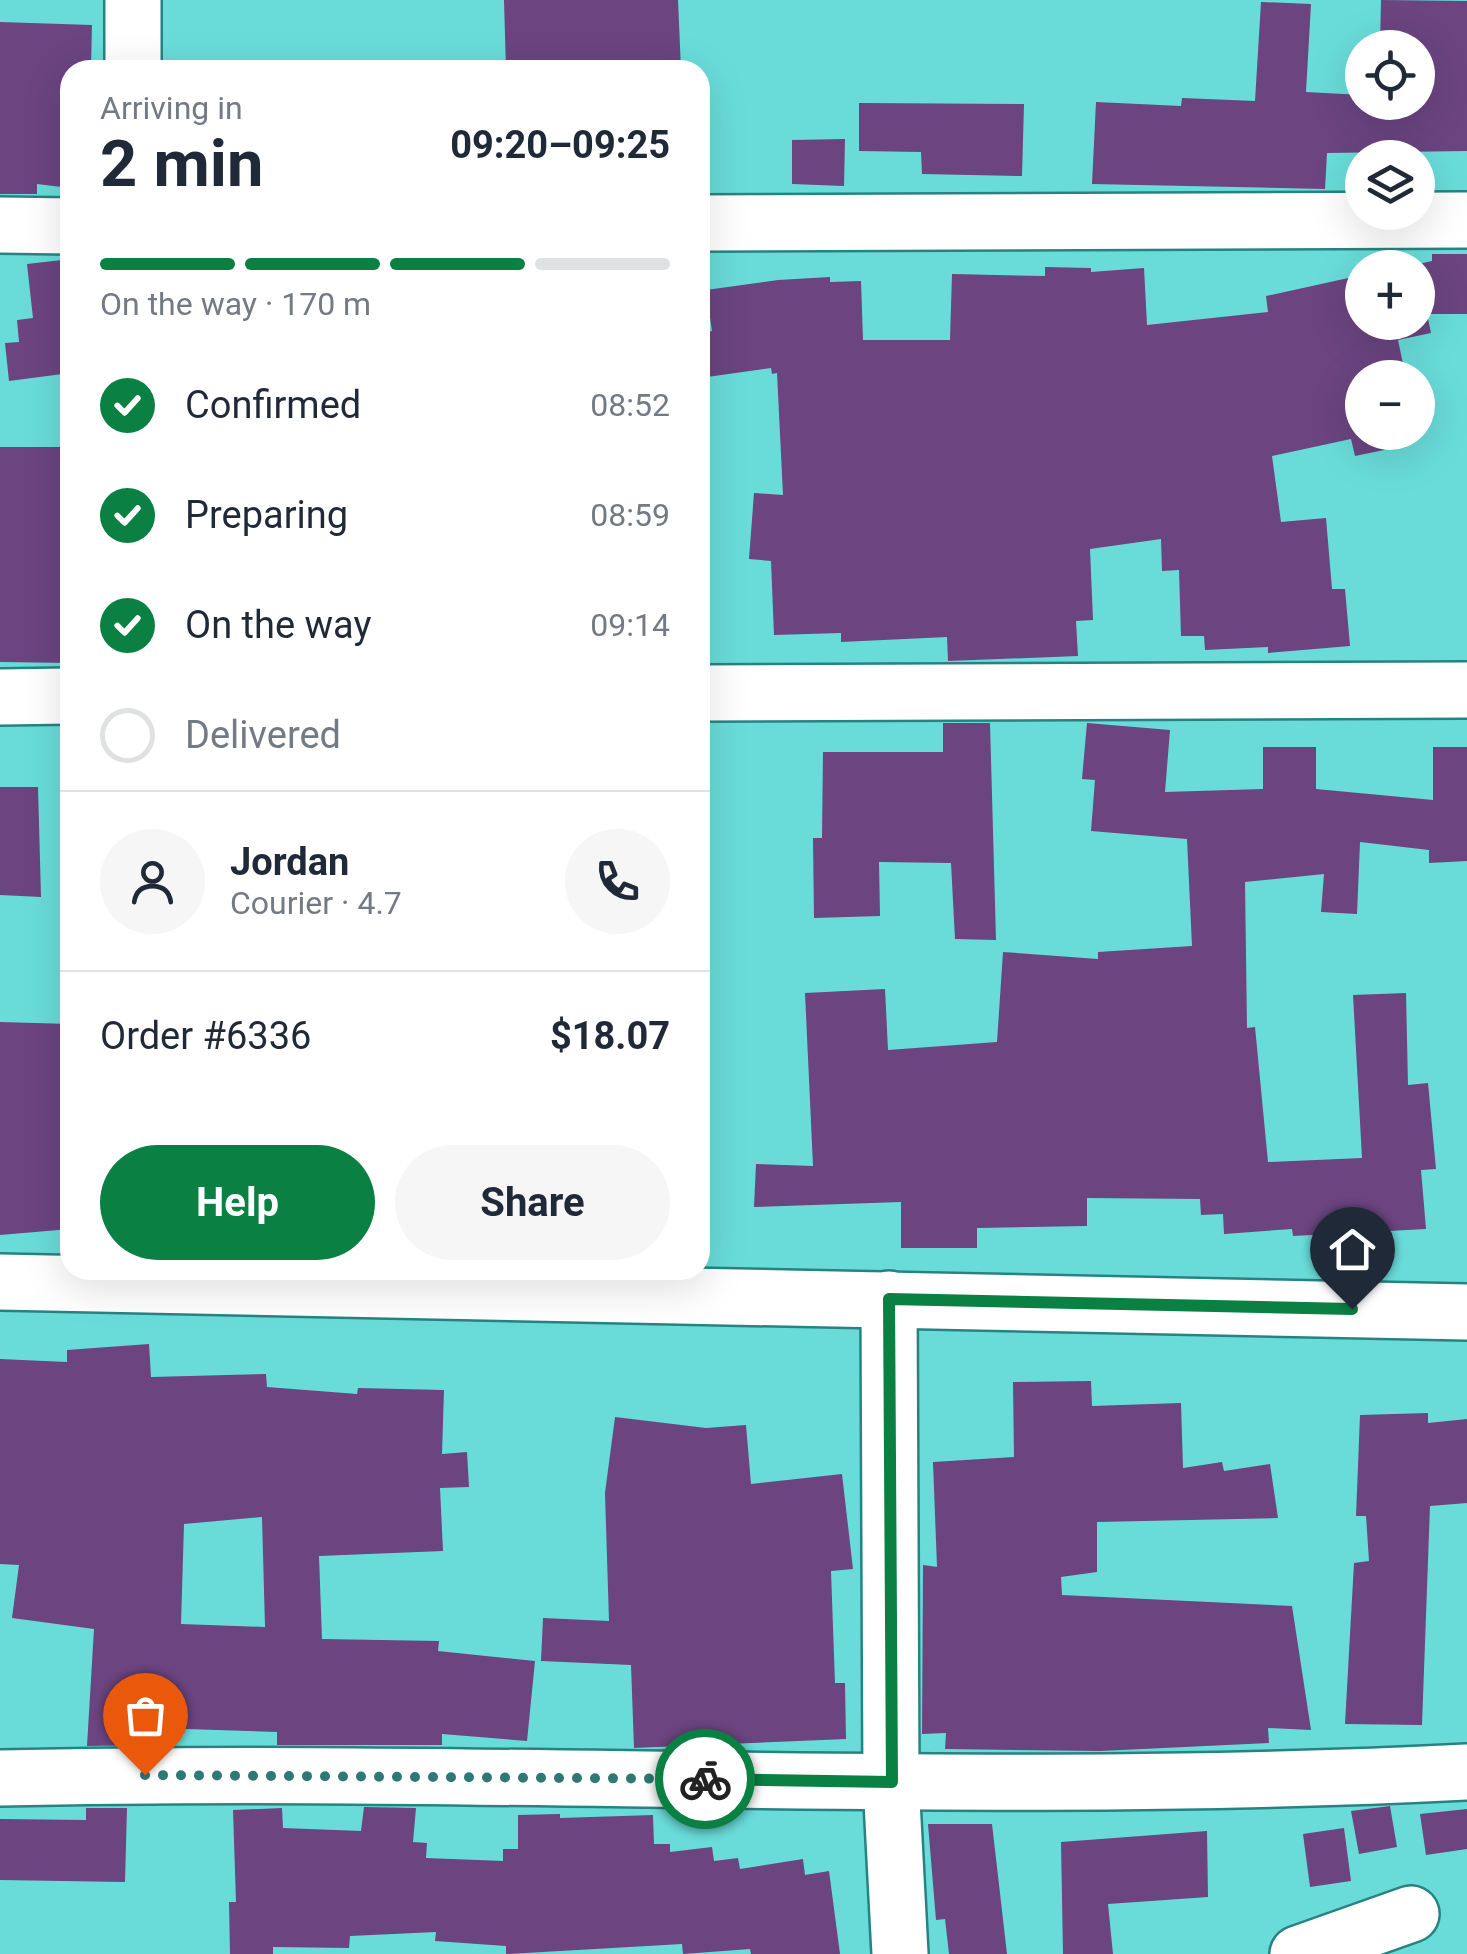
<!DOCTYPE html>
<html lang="en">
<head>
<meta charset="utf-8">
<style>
  :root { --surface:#fff; --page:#f6f6f7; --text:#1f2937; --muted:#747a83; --line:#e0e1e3; --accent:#0b8043 }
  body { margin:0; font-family:Roboto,sans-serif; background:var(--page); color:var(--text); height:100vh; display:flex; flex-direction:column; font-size:38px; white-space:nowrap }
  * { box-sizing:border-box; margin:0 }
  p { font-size:32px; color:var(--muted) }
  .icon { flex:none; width:55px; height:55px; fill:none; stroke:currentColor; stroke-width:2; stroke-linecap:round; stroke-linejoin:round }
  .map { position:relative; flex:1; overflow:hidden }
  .drawer { position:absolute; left:60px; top:60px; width:650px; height:1220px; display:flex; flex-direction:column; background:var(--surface); border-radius:30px; box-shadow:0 10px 40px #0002 }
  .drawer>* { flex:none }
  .fabs { position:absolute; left:1345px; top:30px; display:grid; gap:20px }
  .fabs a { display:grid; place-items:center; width:90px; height:90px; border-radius:50%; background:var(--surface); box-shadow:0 10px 40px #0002; font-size:50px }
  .pin { position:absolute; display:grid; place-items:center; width:85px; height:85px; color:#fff; margin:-102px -42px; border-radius:50% 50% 50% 0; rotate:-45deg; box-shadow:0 0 10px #0007 }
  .pin .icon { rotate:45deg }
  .courier { position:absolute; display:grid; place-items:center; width:100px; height:100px; margin:-50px; border:8px solid #0b8043; border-radius:50%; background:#fff; color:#222; box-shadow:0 2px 12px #0007 }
  .summary em { font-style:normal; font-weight:700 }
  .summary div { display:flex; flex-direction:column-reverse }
  .summary { display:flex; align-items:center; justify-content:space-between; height:170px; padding:0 40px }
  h1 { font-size:65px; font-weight:700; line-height:75px }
  .bar { display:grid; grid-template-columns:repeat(4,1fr); gap:15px 10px; align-content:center; height:120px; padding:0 40px }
  .bar i { height:12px; border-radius:8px; background:var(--line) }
  .bar .current { background:var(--accent) }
  .bar p { grid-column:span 4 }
  .line { display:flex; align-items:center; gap:25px; padding:0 40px; border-top:2px solid var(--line) }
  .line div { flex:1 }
  .round { display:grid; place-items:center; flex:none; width:105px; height:105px; border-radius:52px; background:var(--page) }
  ol { padding:0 40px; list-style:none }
  li { display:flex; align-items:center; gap:30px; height:110px }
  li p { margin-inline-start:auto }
  li .icon { padding:10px; border-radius:50%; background:var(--accent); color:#fff; stroke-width:4 }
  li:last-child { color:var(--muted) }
  li i { width:55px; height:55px; border:5px solid var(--line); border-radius:50% }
  .button { display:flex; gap:20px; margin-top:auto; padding:20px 40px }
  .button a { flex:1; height:115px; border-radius:60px; background:var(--accent); color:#fff; font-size:40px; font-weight:700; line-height:115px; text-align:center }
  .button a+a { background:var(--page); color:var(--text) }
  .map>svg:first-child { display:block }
  .building { fill:#6b4480; fill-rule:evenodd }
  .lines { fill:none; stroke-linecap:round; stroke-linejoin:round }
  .minor-casing { stroke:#278381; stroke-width:60 }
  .highway-casing { stroke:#278381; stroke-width:60 }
  .minor { stroke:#fff; stroke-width:55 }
  .highway { stroke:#fff; stroke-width:55 }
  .done { stroke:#2e7876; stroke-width:10; stroke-dasharray:0 18 }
  .route { stroke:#0b8043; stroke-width:12 }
</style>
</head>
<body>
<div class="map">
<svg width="1467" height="1954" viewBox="0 0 1467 1954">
  <rect width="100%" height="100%" fill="#69dcd9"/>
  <g class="building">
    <path d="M 504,0 L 678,0 L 681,70 L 506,70 Z"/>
    <path d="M 1381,0 L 1467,1 L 1467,151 L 1327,153 L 1325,189 L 1092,184 L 1096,102 L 1181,106 L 1182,98 L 1255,101 L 1261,2 L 1311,4 L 1306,92 L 1362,95 L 1362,102 L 1418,102 L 1418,48 L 1380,48 Z"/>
    <path d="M 0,22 L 92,25 L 91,68 L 70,68 L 70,188 L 37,184 L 37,194 L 0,194 Z"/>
    <path d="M 859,103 L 1024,104 L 1022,176 L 922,174 L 921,152 L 859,151 Z"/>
    <path d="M 845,139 L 844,186 L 792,184 L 792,140 Z"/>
    <path d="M 1432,254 L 1467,254 L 1467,314 L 1427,314 L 1431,333 L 1398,340 L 1406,378 L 1362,378 L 1362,432 L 1385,432 L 1389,449 L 1355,456 L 1351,439 L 1272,456 L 1281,522 L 1326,518 L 1332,589 L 1345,589 L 1350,646 L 1268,653 L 1268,647 L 1205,650 L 1204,636 L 1181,636 L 1179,570 L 1162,571 L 1161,539 L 1090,549 L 1093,620 L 1076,621 L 1078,656 L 948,661 L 947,637 L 841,642 L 841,633 L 774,635 L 771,561 L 749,559 L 754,493 L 783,495 L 777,373 L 772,374 L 771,368 L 700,378 L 700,333 L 712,331 L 706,290 L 778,280 L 830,277 L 830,282 L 861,281 L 863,340 L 950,340 L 952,274 L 1045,276 L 1045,267 L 1091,268 L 1091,272 L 1144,268 L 1147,325 L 1268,312 L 1266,296 L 1362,275 L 1362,322 L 1418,322 L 1418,268 L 1399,268 L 1432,261 Z"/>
    <path d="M 62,260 L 70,373 L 9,381 L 5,343 L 19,342 L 17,320 L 33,318 L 27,264 Z"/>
    <path d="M 0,447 L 70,447 L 70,663 L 0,662 Z"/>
    <path d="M 943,723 L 990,723 L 996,940 L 955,939 L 951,863 L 879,862 L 880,916 L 814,918 L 813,838 L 822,838 L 823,752 L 943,752 Z"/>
    <path d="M 1087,723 L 1170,730 L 1165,792 L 1263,789 L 1263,747 L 1316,747 L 1316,789 L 1433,800 L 1433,747 L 1467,747 L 1467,861 L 1429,863 L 1429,850 L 1360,842 L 1357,914 L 1321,912 L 1324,874 L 1245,882 L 1247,1028 L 1255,1027 L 1268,1162 L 1362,1158 L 1353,995 L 1406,993 L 1408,1085 L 1428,1083 L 1436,1169 L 1421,1170 L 1426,1229 L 1293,1236 L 1292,1229 L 1224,1234 L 1223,1214 L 1201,1215 L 1200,1199 L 1087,1198 L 1087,1226 L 977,1228 L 977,1248 L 901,1248 L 901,1202 L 754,1207 L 756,1164 L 813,1166 L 805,993 L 885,989 L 888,1050 L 997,1042 L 1003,952 L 1098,959 L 1098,952 L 1192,946 L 1187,839 L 1091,831 L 1095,780 L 1082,779 Z"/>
    <path d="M 0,787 L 38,787 L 41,897 L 0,895 Z"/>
    <path d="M 0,1022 L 70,1024 L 70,1229 L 0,1235 Z"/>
    <path d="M 149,1344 L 151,1377 L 266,1374 L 267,1387 L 357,1394 L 358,1388 L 444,1390 L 442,1454 L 467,1452 L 469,1487 L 440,1488 L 443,1551 L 319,1556 L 322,1639 L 439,1641 L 438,1651 L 535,1661 L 527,1741 L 442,1734 L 442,1745 L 277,1745 L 277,1732 L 155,1728 L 155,1745 L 87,1746 L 94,1629 L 12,1618 L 19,1565 L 0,1564 L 0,1359 L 67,1362 L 67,1350 ZM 262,1517 L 265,1627 L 181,1624 L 184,1524 Z"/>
    <path d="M 1091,1381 L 1092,1406 L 1181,1403 L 1183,1468 L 1222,1462 L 1224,1471 L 1270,1464 L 1278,1518 L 1097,1522 L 1097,1572 L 1061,1577 L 1062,1595 L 1292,1606 L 1311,1730 L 1268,1728 L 1269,1743 L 1100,1751 L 945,1749 L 946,1733 L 922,1734 L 923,1565 L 937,1567 L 933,1462 L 1014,1457 L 1013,1382 Z"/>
    <path d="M 1428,1413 L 1428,1423 L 1467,1419 L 1467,1503 L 1430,1506 L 1422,1725 L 1345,1724 L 1354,1563 L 1369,1561 L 1366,1516 L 1356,1516 L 1360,1415 Z"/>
    <path d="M 615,1417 L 706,1428 L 746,1425 L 751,1484 L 842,1474 L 853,1569 L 831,1571 L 835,1683 L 845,1683 L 846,1739 L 634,1748 L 631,1665 L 541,1661 L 543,1618 L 609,1621 L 605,1493 Z"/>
    <path d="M 1390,1806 L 1397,1847 L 1359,1854 L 1351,1811 Z"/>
    <path d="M 364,1807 L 416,1808 L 413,1842 L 427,1843 L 426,1858 L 503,1861 L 503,1849 L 518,1849 L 518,1815 L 560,1814 L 560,1818 L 653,1815 L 654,1844 L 670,1844 L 670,1852 L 712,1847 L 714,1861 L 738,1858 L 740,1869 L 803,1859 L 805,1875 L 829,1871 L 840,1954 L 751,1954 L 750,1949 L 683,1954 L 682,1944 L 506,1954 L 506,1946 L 435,1941 L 436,1932 L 350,1936 L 349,1948 L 273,1947 L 273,1954 L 230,1954 L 229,1902 L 236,1902 L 233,1810 L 282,1808 L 283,1828 L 361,1831 Z"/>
    <path d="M 86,1808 L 127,1808 L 125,1882 L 0,1880 L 0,1819 L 86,1820 Z"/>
    <path d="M 1467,1809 L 1467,1849 L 1426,1855 L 1420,1814 Z"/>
    <path d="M 928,1824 L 992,1824 L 1007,1954 L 949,1954 L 945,1919 L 936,1920 Z"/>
    <path d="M 1344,1828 L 1351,1881 L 1310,1887 L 1303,1834 Z"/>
    <path d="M 1207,1831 L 1208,1897 L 1108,1904 L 1113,1954 L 1063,1954 L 1061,1842 Z"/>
  </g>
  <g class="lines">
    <defs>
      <g id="minor">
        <path d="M 133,70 L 133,0"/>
        <path d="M 700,223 L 1467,220"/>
        <path d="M 0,225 L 70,226"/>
        <path d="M 700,693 L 1467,690"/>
        <path d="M 0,697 L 70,696"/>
        <path d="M 889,1299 L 891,1782 L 900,1954"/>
        <path d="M 0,1778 C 489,1767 979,1797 1467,1772"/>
        <path d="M 1298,1954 L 1411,1914"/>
      </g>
      <path id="highway" d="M 0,1282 L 1467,1312"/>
    </defs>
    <use href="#minor" class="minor-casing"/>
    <use href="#highway" class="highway-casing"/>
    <use href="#minor" class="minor"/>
    <use href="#highway" class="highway"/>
  </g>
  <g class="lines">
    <path class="done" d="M 145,1775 L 705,1779"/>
    <path class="route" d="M 705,1779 L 892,1782 L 889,1299 L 1352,1309"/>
  </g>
</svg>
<div class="fabs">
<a><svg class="icon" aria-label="locate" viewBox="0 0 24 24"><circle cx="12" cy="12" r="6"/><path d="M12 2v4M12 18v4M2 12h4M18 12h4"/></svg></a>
<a><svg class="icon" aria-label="layers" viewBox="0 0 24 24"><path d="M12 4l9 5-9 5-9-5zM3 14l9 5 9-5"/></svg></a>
<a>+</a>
<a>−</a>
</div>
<div class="pin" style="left:145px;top:1775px;background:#ea580c"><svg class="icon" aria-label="bag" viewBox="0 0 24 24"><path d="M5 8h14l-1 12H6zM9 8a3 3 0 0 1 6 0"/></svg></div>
<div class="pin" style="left:1352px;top:1309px;background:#1f2937"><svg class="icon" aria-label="home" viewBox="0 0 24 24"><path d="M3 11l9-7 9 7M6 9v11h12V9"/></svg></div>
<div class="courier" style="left:705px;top:1779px"><svg class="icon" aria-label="bike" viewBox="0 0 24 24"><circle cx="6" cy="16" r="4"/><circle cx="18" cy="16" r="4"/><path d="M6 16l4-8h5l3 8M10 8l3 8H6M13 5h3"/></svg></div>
<section class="drawer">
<div class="summary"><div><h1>2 min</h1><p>Arriving in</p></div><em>09:20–09:25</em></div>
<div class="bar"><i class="current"></i><i class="current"></i><i class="current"></i><i></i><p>On the way · 170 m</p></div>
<ol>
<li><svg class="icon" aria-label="check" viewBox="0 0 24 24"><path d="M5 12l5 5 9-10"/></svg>Confirmed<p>08:52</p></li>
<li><svg class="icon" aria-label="check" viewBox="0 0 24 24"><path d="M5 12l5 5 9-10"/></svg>Preparing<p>08:59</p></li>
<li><svg class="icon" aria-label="check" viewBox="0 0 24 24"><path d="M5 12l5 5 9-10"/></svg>On the way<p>09:14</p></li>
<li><i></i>Delivered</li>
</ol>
<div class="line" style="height:180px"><a class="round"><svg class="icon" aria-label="person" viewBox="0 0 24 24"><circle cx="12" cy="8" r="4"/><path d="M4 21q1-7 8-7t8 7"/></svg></a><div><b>Jordan</b><p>Courier · 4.7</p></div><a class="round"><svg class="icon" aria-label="phone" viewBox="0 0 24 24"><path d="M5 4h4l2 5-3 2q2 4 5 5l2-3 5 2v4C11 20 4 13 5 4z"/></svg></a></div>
<div class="line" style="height:130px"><div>Order #6336</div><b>$18.07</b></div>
<div class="button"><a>Help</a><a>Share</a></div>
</section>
</div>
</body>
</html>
